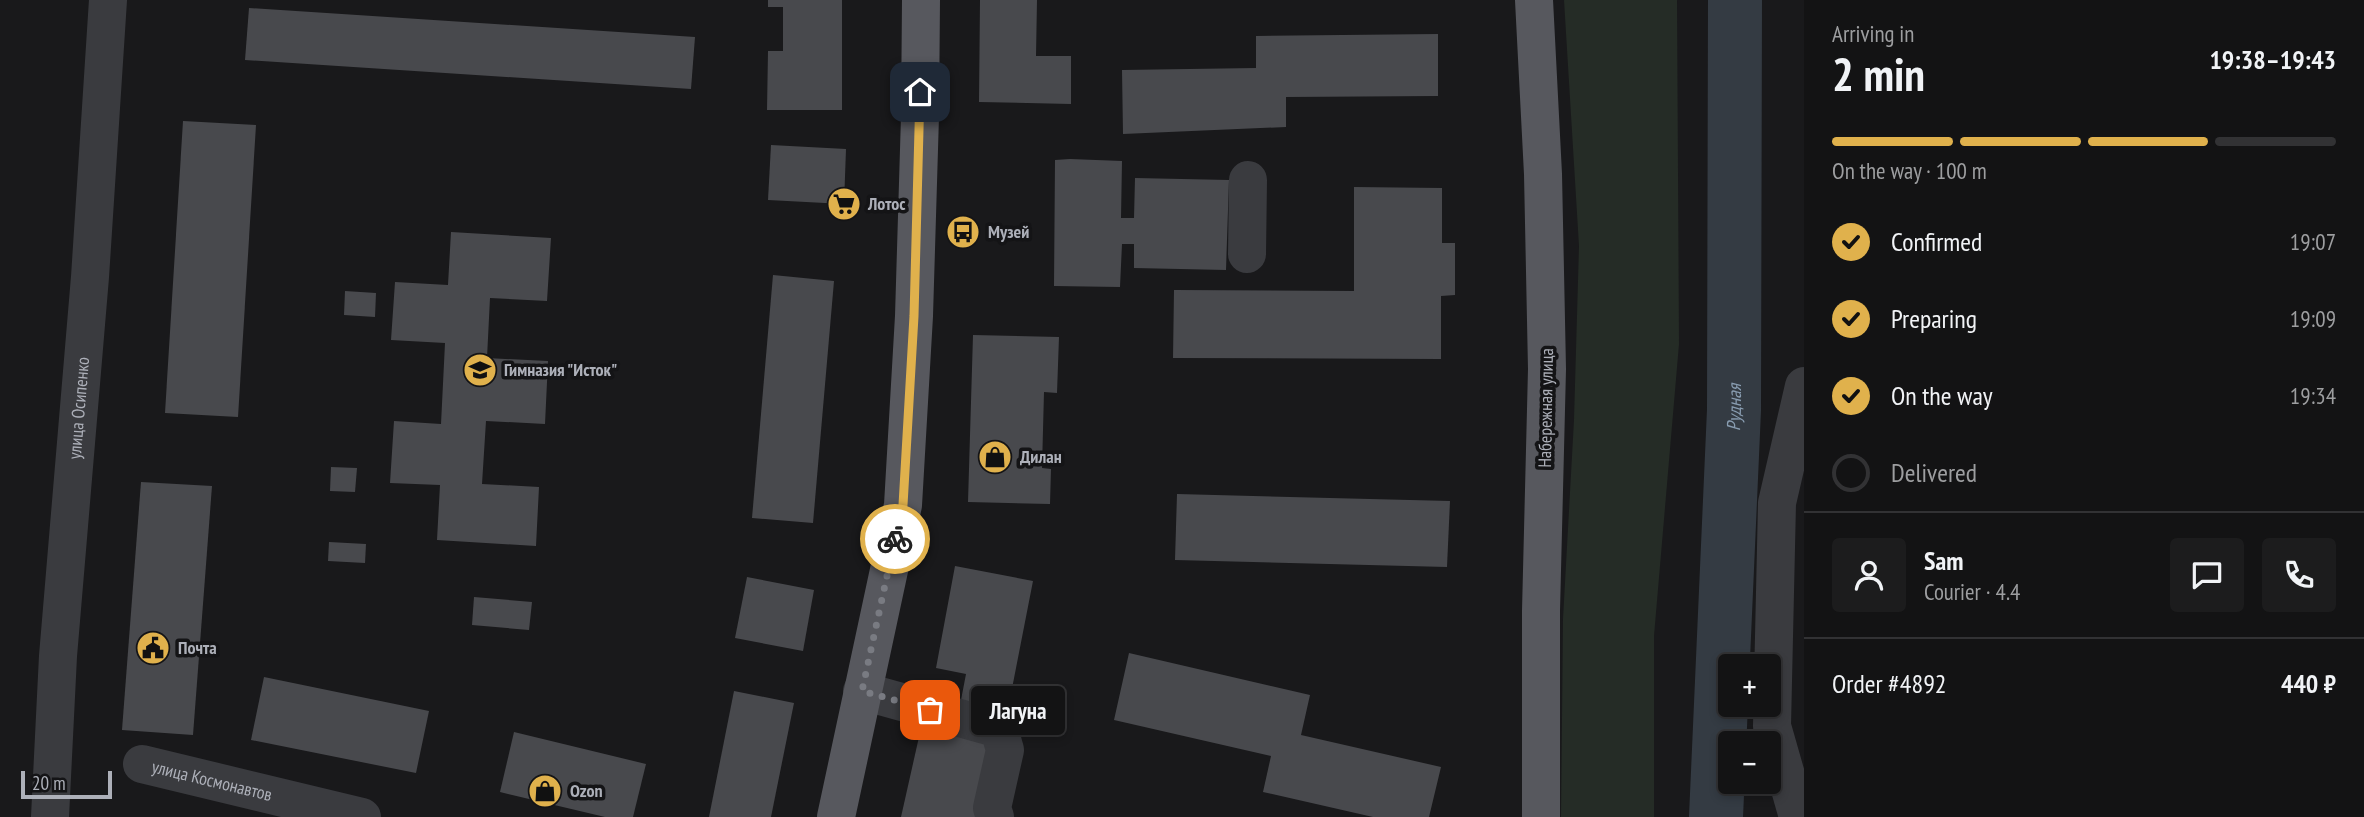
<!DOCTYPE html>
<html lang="en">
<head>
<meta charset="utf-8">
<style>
  :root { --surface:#131314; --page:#1c1c1d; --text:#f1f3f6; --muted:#9d9ea0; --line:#323234; --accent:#e0b14c }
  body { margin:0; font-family:"PT Sans Narrow",sans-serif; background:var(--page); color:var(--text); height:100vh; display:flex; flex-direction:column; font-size:26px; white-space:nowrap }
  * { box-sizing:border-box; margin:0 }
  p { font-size:23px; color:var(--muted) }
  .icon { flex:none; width:38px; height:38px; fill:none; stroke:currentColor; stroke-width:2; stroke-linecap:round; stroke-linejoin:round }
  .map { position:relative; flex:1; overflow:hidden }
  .panel { display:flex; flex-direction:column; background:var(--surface); width:560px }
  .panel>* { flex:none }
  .tools { position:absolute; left:1718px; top:654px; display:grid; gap:14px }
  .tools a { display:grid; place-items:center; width:63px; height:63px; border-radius:7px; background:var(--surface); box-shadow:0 4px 10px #0003,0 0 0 2px var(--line); font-size:35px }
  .scale { position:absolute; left:21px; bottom:18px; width:91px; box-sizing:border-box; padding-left:7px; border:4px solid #adb0b9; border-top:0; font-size:19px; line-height:24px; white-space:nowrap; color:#adb0b9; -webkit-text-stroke:5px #141416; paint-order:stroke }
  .pin { position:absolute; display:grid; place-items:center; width:60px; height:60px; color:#fff; margin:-30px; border-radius:14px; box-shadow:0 4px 10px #0006 }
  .courier { position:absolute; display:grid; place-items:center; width:70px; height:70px; margin:-35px; border:5px solid #e0b14c; border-radius:50%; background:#fff; color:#222; box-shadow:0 2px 9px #0007 }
  .bubble { position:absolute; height:49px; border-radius:7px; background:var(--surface); box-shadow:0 4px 10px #0003,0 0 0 2px var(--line); font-size:23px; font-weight:700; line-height:49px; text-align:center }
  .summary em { font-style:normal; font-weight:700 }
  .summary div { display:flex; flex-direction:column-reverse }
  .summary { display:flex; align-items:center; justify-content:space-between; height:119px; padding:0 28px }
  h1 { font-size:46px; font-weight:700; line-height:52px }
  .bar { display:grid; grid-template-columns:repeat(4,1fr); gap:10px 7px; align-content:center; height:84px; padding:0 28px }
  .bar i { height:9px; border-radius:5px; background:var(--line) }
  .bar .selected { background:var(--accent) }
  .bar p { grid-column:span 4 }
  .line { display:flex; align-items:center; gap:18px; padding:0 28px; border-top:2px solid var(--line) }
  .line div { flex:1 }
  .round { display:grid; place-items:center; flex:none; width:74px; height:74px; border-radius:7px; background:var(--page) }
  ol { padding:0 28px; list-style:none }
  li { display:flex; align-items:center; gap:21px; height:77px }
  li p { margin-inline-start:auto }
  li .icon { padding:7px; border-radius:50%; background:var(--accent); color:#111; stroke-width:4 }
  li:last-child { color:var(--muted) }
  li i { width:38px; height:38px; border:4px solid var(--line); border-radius:50% }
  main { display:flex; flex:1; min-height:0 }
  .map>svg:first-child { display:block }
  .green { fill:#252c26 }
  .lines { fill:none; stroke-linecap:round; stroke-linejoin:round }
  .river { stroke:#343b43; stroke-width:54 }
  .building { fill:#48494d }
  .minor { stroke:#3a3b3f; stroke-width:38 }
  .major { stroke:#57585e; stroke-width:38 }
  .done { stroke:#797b82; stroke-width:7; stroke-dasharray:0 12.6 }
  .route { stroke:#e0b14c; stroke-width:9 }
  .labels { text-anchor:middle; stroke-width:7; stroke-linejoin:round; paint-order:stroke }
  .poi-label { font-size:18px; font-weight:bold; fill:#adb0b9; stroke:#141416; text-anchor:start }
  .street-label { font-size:18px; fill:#adb0b9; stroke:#141416 }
  .water-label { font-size:19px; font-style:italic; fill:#889cb0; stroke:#141416 }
</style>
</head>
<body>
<main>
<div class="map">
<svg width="1804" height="817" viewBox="0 0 1804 817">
  <rect width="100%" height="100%" fill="#19191b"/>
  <path class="green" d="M 1564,0 L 1677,0 L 1679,344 L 1654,636 L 1654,817 L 1561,817 L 1563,619 L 1574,420 L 1579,246 Z"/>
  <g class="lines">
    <path class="river" id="s1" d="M 1716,817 L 1734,410 L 1735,0"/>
  </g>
  <g class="building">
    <path d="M 768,0 L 842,0 L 842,110 L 767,110 L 768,51 L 783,51 L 783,7 L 768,7 Z"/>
    <path d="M 980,0 L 1037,0 L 1036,56 L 1071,56 L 1071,104 L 979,102 Z"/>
    <path d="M 249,8 L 695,37 L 691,89 L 245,60 Z"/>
    <path d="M 1438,34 L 1438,96 L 1286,97 L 1286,127 L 1123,134 L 1122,70 L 1256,68 L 1256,36 Z"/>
    <path d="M 183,121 L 256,125 L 238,417 L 165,413 Z"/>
    <path d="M 771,145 L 846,149 L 844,204 L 768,200 Z"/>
    <path d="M 1070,159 L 1122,161 L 1121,218 L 1134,218 L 1135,178 L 1229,180 L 1226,270 L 1134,268 L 1134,244 L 1122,244 L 1120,287 L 1054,286 L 1055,160 Z"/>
    <path d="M 1354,187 L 1442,188 L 1442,243 L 1455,243 L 1455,295 L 1441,296 L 1441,359 L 1173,358 L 1174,290 L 1354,291 Z"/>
    <path d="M 451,232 L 551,238 L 547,301 L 490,298 L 487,358 L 548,361 L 545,424 L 486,421 L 482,484 L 539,487 L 536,546 L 437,540 L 440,485 L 390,483 L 394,421 L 441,424 L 445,343 L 391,340 L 395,282 L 448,285 Z"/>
    <path d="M 773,275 L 834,281 L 813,523 L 752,518 Z"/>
    <path d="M 345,291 L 376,293 L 375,317 L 344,315 Z"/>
    <path d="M 973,335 L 1059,337 L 1057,393 L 1044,392 L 1042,468 L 1051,469 L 1050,504 L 968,502 Z"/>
    <path d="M 331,467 L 357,468 L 355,492 L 330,491 Z"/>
    <path d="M 141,482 L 212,486 L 193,735 L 122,730 Z"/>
    <path d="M 1177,494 L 1450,501 L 1447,567 L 1175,560 Z"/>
    <path d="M 329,542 L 366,544 L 365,563 L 328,561 Z"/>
    <path d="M 955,566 L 1033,581 L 1008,709 L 961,700 L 966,674 L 936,668 Z"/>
    <path d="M 747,577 L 814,590 L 803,651 L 735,638 Z"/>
    <path d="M 474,597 L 532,602 L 529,630 L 472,625 Z"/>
    <path d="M 1129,653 L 1310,695 L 1301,735 L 1441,767 L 1429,817 L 1373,817 L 1263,792 L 1271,756 L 1114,720 Z"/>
    <path d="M 264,677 L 429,711 L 416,773 L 251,740 Z"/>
    <path d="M 734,691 L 794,703 L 771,817 L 709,817 Z"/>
    <path d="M 921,728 L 993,743 L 977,817 L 901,817 Z"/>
    <path d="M 514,732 L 646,764 L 633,817 L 605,817 L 500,792 Z"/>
  </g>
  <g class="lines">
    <g class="minor">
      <path d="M 1247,254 L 1248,180"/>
      <path d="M 862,691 L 999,729 L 1005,750 L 992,808 L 995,817"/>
      <path id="s2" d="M 142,764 L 362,817"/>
      <path id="s3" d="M 50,817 L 58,656 L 90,277 L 108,0"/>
      <path d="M 1798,817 L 1772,726 L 1777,503 L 1804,386"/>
    </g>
    <g class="major">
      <path d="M 1534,0 L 1543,174 L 1547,369 L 1541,611 L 1541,817"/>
      <path d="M 836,817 L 903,505 L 914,316 L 920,116 L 921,0"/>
    </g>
  </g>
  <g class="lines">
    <path class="done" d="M 895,539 L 862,691 L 930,710"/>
    <path class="route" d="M 895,539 L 903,505 L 914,316 L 920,92"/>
  </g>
  <defs>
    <symbol id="supermarket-disc" viewBox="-11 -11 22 22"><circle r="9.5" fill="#e0b14c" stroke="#141416"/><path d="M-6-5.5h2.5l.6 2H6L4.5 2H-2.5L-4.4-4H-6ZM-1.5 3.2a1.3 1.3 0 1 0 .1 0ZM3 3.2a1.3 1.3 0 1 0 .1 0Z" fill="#111"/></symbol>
    <symbol id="bus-disc" viewBox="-11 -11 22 22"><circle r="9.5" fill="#e0b14c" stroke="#141416"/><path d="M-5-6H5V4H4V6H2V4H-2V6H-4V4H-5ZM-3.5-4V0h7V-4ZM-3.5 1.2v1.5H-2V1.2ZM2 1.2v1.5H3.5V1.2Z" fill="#111"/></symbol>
    <symbol id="school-disc" viewBox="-11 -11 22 22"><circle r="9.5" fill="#e0b14c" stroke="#141416"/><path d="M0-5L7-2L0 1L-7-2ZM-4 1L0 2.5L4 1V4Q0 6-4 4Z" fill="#111"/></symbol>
    <symbol id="shop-disc" viewBox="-11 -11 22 22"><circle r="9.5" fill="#e0b14c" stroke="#141416"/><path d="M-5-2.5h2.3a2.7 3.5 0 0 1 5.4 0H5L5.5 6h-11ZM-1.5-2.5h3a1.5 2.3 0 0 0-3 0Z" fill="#111"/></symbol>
    <symbol id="civic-disc" viewBox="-11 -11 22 22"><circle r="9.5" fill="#e0b14c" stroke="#141416"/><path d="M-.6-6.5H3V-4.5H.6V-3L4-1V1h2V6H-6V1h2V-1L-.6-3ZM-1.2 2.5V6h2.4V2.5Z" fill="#111"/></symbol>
  </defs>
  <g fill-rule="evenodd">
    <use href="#supermarket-disc" x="825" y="185" width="38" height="38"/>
    <use href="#bus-disc" x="944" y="213" width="38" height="38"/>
    <use href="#school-disc" x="461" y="351" width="38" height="38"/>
    <use href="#shop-disc" x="976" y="438" width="38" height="38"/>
    <use href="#civic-disc" x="134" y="629" width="38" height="38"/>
    <use href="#shop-disc" x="526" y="772" width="38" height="38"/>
  </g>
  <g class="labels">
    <g class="poi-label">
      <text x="868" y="210">Лотос</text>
      <text x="988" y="238">Музей</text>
      <text x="504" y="376">Гимназия "Исток"</text>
      <text x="1020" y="463">Дилан</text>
      <text x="178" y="654">Почта</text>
      <text x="570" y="797">Ozon</text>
    </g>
    <g class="street-label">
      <text transform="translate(1546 408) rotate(-89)" y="6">Набережная улица</text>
      <text dy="6" stroke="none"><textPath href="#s3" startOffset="410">улица Осипенко</textPath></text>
      <text dy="6" stroke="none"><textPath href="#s2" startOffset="72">улица Космонавтов</textPath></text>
    </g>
    <g class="water-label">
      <text dy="7" stroke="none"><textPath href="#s1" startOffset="410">Рудная</textPath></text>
    </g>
  </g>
</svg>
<div class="tools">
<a>+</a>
<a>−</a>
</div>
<div class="scale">20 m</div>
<div class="pin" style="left:930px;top:710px;background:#ea580c"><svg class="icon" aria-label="bag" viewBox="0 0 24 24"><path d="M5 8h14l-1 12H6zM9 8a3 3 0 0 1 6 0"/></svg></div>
<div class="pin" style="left:920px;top:92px;background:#1f2937"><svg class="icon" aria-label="home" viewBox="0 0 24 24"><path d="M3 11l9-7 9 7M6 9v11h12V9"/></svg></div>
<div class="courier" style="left:895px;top:539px"><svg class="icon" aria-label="bike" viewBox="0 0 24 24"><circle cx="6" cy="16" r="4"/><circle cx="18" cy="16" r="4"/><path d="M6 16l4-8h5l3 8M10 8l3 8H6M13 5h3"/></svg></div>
<div class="bubble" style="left:971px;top:686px;width:94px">Лагуна</div>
</div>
<section class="panel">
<div class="summary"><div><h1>2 min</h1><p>Arriving in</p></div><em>19:38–19:43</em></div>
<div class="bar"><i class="selected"></i><i class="selected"></i><i class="selected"></i><i></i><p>On the way · 100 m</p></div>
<ol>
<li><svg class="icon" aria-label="check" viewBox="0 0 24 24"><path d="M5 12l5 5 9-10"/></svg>Confirmed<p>19:07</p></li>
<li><svg class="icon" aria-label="check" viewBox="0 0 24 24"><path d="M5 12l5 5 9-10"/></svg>Preparing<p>19:09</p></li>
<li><svg class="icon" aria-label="check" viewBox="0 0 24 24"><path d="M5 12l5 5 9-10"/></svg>On the way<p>19:34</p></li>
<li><i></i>Delivered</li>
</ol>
<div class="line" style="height:126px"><a class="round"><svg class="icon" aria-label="person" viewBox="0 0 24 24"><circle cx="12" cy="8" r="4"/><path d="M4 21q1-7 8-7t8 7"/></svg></a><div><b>Sam</b><p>Courier · 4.4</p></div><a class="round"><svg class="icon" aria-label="chat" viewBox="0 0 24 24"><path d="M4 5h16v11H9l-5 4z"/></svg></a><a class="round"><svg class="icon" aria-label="phone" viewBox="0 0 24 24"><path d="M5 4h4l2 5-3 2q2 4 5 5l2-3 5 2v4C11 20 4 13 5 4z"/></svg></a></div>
<div class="line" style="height:91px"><div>Order #4892</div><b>440 ₽</b></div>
</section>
</main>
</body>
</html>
